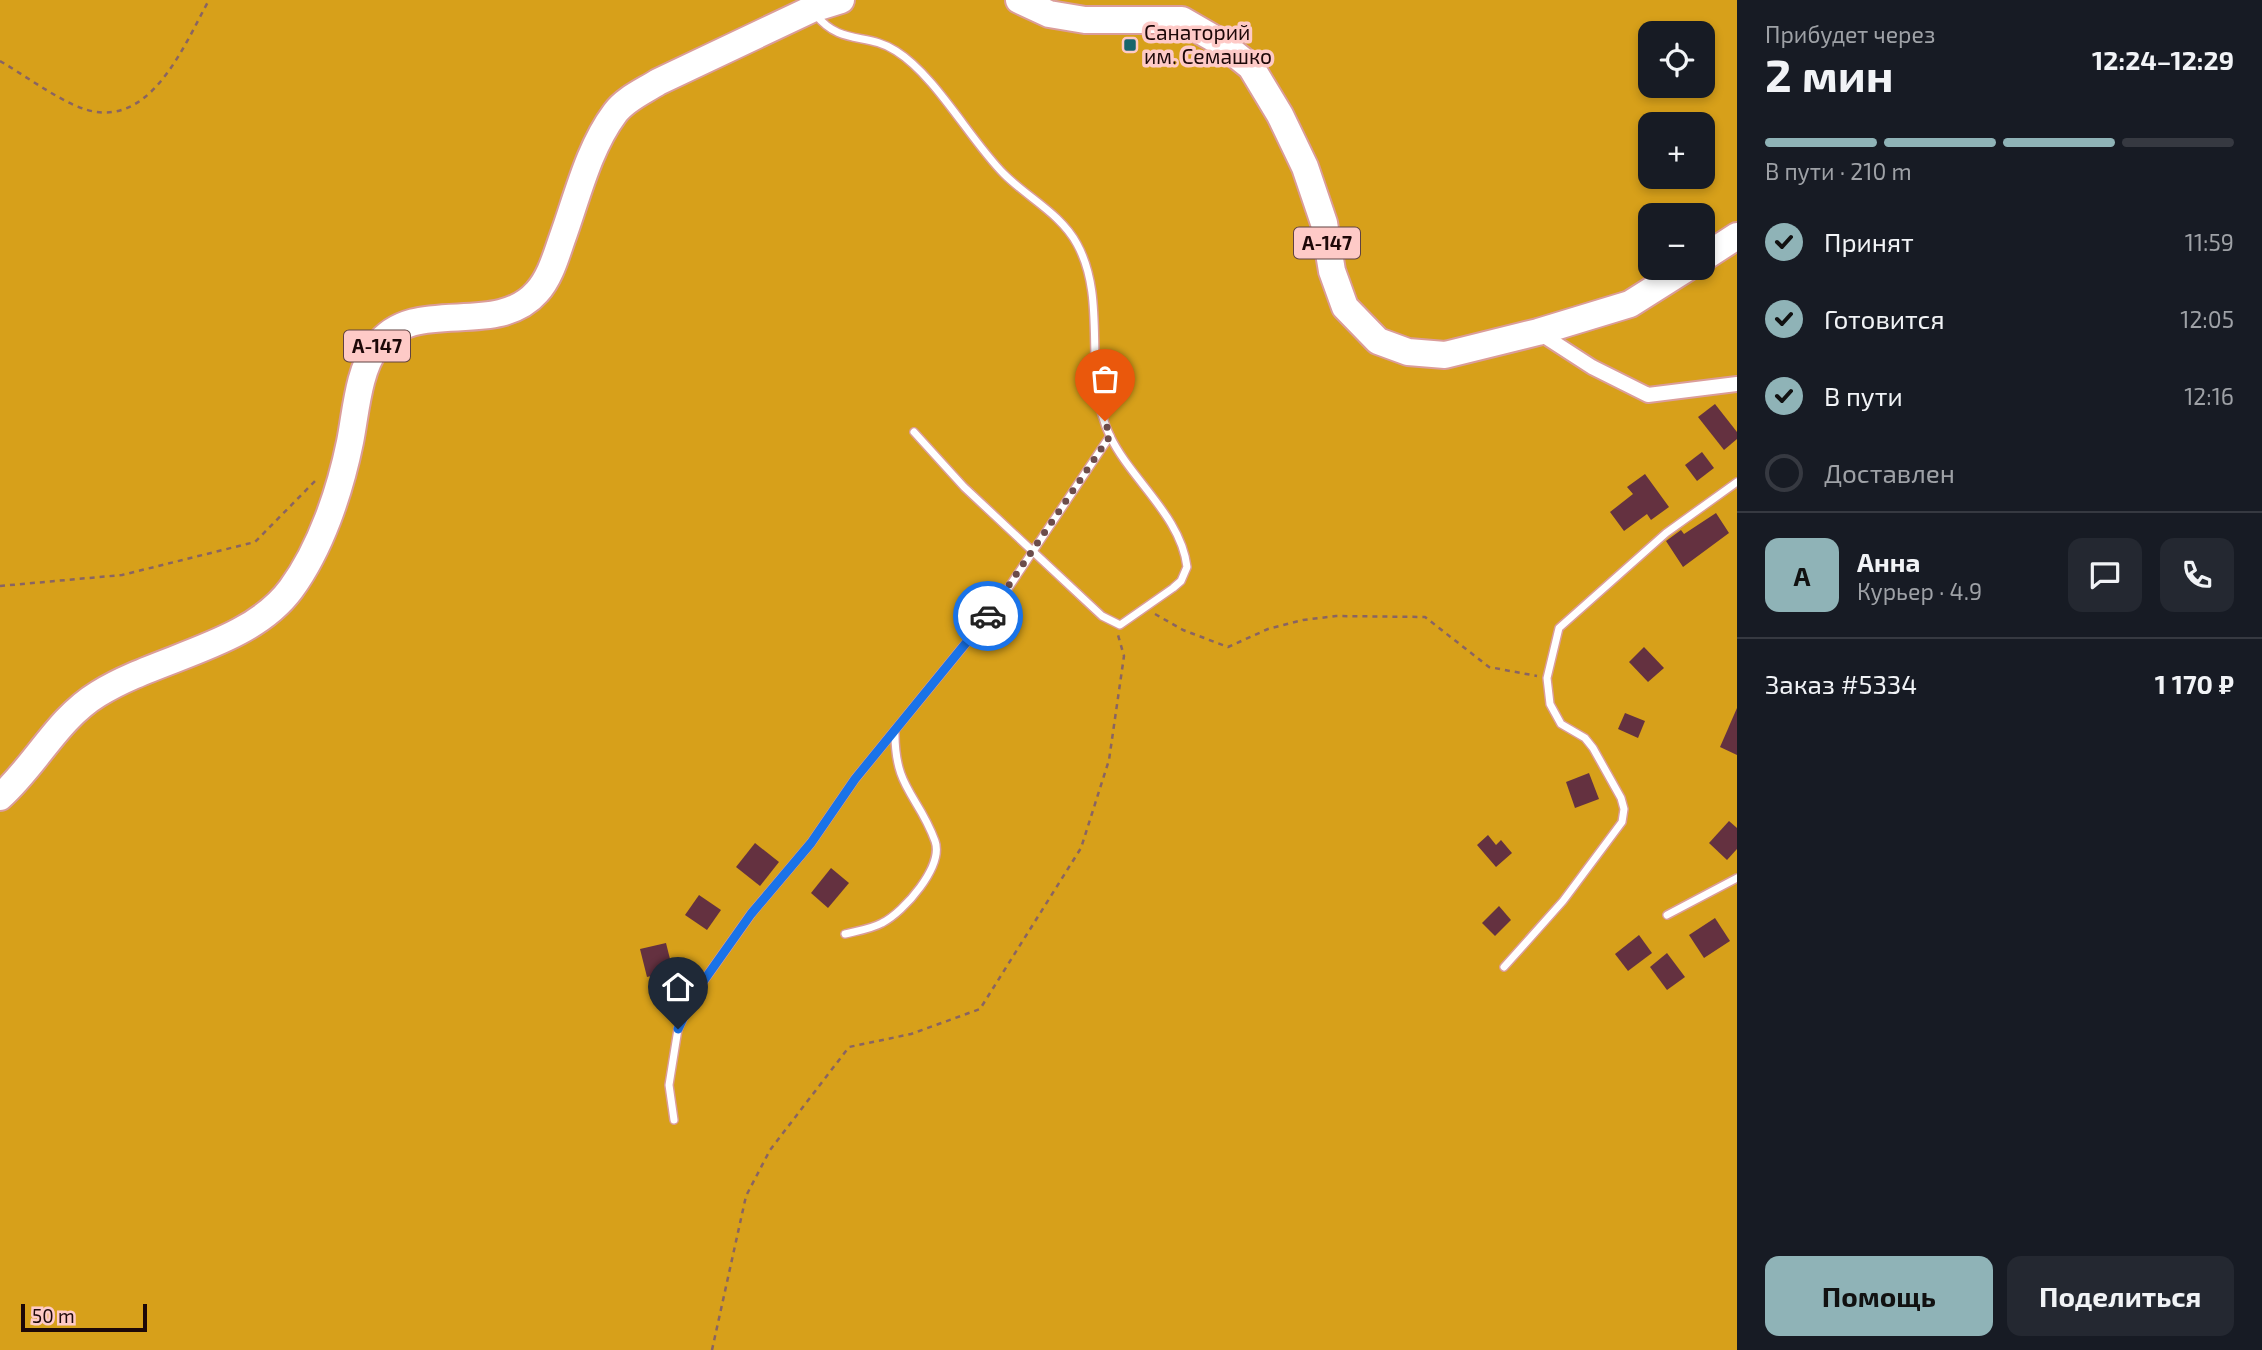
<!DOCTYPE html>
<html lang="ru">
<head>
<meta charset="utf-8">
<style>
  :root { --surface:#171b24; --page:#242831; --text:#f1f3f6; --muted:#9ea1a6; --line:#363941; --accent:#8fb3b7 }
  body { margin:0; font-family:"Exo 2",sans-serif; background:var(--page); color:var(--text); height:100vh; display:flex; flex-direction:column; font-size:26px; white-space:nowrap }
  * { box-sizing:border-box; margin:0 }
  p { font-size:23px; color:var(--muted) }
  .icon { flex:none; width:38px; height:38px; fill:none; stroke:currentColor; stroke-width:2; stroke-linecap:round; stroke-linejoin:round }
  .map { position:relative; flex:1; overflow:hidden }
  .drawer { display:flex; flex-direction:column; background:var(--surface); width:525px }
  .drawer>* { flex:none }
  .fabs { position:absolute; left:1638px; top:21px; display:grid; gap:14px }
  .fabs a { display:grid; place-items:center; width:77px; height:77px; border-radius:14px; background:var(--surface); box-shadow:0 4px 10px #0003; font-size:35px }
  .scale { position:absolute; left:21px; bottom:18px; width:126px; box-sizing:border-box; padding-left:7px; border:4px solid #1d0808; border-top:0; font-size:19px; line-height:24px; white-space:nowrap; color:#1d0808; -webkit-text-stroke:5px #fecac7; paint-order:stroke }
  .pin { position:absolute; display:grid; place-items:center; width:60px; height:60px; color:#fff; margin:-72px -30px; border-radius:50% 50% 50% 0; rotate:-45deg; box-shadow:0 0 7px #0007 }
  .pin .icon { rotate:45deg }
  .courier { position:absolute; display:grid; place-items:center; width:70px; height:70px; margin:-35px; border:5px solid #1a73e8; border-radius:50%; background:#fff; color:#222; box-shadow:0 2px 9px #0007 }
  .summary em { font-style:normal; font-weight:700 }
  .summary div { display:flex; flex-direction:column-reverse }
  .summary { display:flex; align-items:center; justify-content:space-between; height:119px; padding:0 28px }
  h1 { font-size:46px; font-weight:700; line-height:52px }
  .bar { display:grid; grid-template-columns:repeat(4,1fr); gap:10px 7px; align-content:center; height:84px; padding:0 28px }
  .bar i { height:9px; border-radius:5px; background:var(--line) }
  .bar .on { background:var(--accent) }
  .bar p { grid-column:span 4 }
  .line { display:flex; align-items:center; gap:18px; padding:0 28px; border-top:2px solid var(--line) }
  .line div { flex:1 }
  .round { display:grid; place-items:center; flex:none; width:74px; height:74px; border-radius:14px; background:var(--page) }
  ol { padding:0 28px; list-style:none }
  li { display:flex; align-items:center; gap:21px; height:77px }
  li p { margin-inline-start:auto }
  li .icon { padding:7px; border-radius:50%; background:var(--accent); color:#111; stroke-width:4 }
  li:last-child { color:var(--muted) }
  li i { width:38px; height:38px; border:4px solid var(--line); border-radius:50% }
  .button { display:flex; gap:14px; margin-top:auto; padding:14px 28px }
  .button a { flex:1; height:80px; border-radius:14px; background:var(--accent); color:#111; font-size:28px; font-weight:700; line-height:80px; text-align:center }
  .button a+a { background:var(--page); color:var(--text) }
  main { display:flex; flex:1; min-height:0 }
  .map>svg:first-child { display:block }
  .green { fill:#d7a01a; fill-rule:evenodd }
  .building { fill:#643140 }
  .lines { fill:none; stroke-linecap:round; stroke-linejoin:round }
  .lane-casing { stroke:#db9d9a; stroke-width:10 }
  .street-casing { stroke:#db9d9a; stroke-width:18 }
  .highway-casing { stroke:#db9d9a; stroke-width:30 }
  .path { stroke:#886463; stroke-width:2.5; stroke-dasharray:5 5; stroke-linecap:butt }
  .lane { stroke:#fff; stroke-width:7 }
  .street { stroke:#fff; stroke-width:14 }
  .highway { stroke:#fff; stroke-width:26 }
  .done { stroke:#6c4c4b; stroke-width:7; stroke-dasharray:0 12.6 }
  .route { stroke:#1a73e8; stroke-width:9 }
  .poi-dot { fill:#17656b; stroke:#fecac7; stroke-width:2.5 }
  .labels { text-anchor:middle; stroke-width:7; stroke-linejoin:round; paint-order:stroke }
  .shield { fill:#fecac7; stroke:#604241; stroke-width:2 }
  .shield-label { font-size:19px; font-weight:bold; fill:#1d0808 }
  .poi-label { font-size:21px; fill:#1d0808; stroke:#fecac7; text-anchor:start }
</style>
</head>
<body>
<main>
<div class="map">
<svg width="1737" height="1350" viewBox="0 0 1737 1350">
  <rect width="100%" height="100%" fill="#fecac7"/>
  <path class="green" d="M 0,0 L 1737,0 L 1737,1350 L 0,1350 ZM 1650,33 L 1703,33 L 1703,86 L 1650,86 ZM 1650,124 L 1703,124 L 1703,177 L 1650,177 ZM 1650,215 L 1703,215 L 1703,268 L 1650,268 Z"/>
  <g class="building">
    <path d="M 1715,404 L 1737,432 L 1737,439 L 1724,450 L 1698,417 Z"/>
    <path d="M 1702,452 L 1714,468 L 1697,481 L 1685,465 Z"/>
    <path d="M 1645,474 L 1669,507 L 1651,520 L 1647,514 L 1624,531 L 1610,512 L 1633,494 L 1627,487 Z"/>
    <path d="M 1716,513 L 1729,533 L 1683,567 L 1666,541 L 1681,530 L 1684,534 Z"/>
    <path d="M 1644,647 L 1664,668 L 1648,682 L 1629,662 Z"/>
    <path d="M 1737,708 L 1737,755 L 1720,747 Z"/>
    <path d="M 1625,713 L 1645,721 L 1638,738 L 1618,729 Z"/>
    <path d="M 1589,773 L 1599,799 L 1575,808 L 1566,782 Z"/>
    <path d="M 1729,821 L 1737,828 L 1737,849 L 1727,860 L 1709,843 Z"/>
    <path d="M 1488,835 L 1496,845 L 1501,840 L 1512,853 L 1496,867 L 1477,845 Z"/>
    <path d="M 755,843 L 779,862 L 760,886 L 736,867 Z"/>
    <path d="M 831,868 L 849,883 L 828,908 L 811,893 Z"/>
    <path d="M 699,895 L 721,910 L 707,930 L 685,915 Z"/>
    <path d="M 1499,906 L 1511,920 L 1495,936 L 1482,923 Z"/>
    <path d="M 1715,918 L 1730,941 L 1704,958 L 1689,935 Z"/>
    <path d="M 1639,935 L 1652,953 L 1628,971 L 1615,954 Z"/>
    <path d="M 666,943 L 673,971 L 647,977 L 640,949 Z"/>
    <path d="M 1667,953 L 1685,977 L 1667,990 L 1650,967 Z"/>
  </g>
  <g class="lines">
    <defs>
      <g id="lane">
        <path d="M 816,15 C 841,46 867,32 896,51 C 936,76 970,140 1004,174 C 1028,198 1061,214 1077,244 C 1109,302 1081,376 1110,436 C 1131,480 1181,516 1187,567 L 1181,581 L 1173,588 L 1120,625 L 1102,616 L 964,487 L 914,432"/>
        <path d="M 1667,915 L 1737,878"/>
        <path d="M 845,934 C 857,931 871,929 882,923 C 904,912 944,866 935,841 C 918,794 894,789 895,730"/>
        <path d="M 1504,967 L 1563,901 L 1622,822 L 1624,809 L 1621,798 L 1593,748 L 1585,738 L 1561,724 L 1550,704 L 1547,678 L 1559,628 L 1666,533 L 1737,482"/>
        <path d="M 674,1120 L 669,1085 L 678,1029 L 695,993 L 751,914 L 811,843 L 855,779 L 997,605 L 1110,436"/>
      </g>
      <path id="street" d="M 1538,332 L 1592,367 L 1648,395 L 1737,384"/>
      <g id="highway">
        <path d="M 1019,0 L 1049,14 L 1085,20 L 1182,20 L 1220,42 L 1251,67 L 1280,115 L 1305,167 L 1324,223 L 1332,271 L 1345,307 L 1378,341 L 1408,352 L 1445,355 L 1538,332 L 1630,304 L 1687,268"/>
        <path d="M 1703,258 L 1737,236"/>
        <path d="M 0,797 C 36,765 57,719 98,694 C 157,657 249,646 291,589 C 321,548 340,491 350,442 C 356,412 358,371 377,346 C 414,295 496,339 537,292 C 550,278 556,256 562,239 C 577,198 588,149 615,113 C 625,99 644,91 658,82 L 812,9 L 841,0"/>
      </g>
    </defs>
    <use href="#lane" class="lane-casing"/>
    <use href="#street" class="street-casing"/>
    <use href="#highway" class="highway-casing"/>
    <g class="path">
      <path d="M 0,61 C 24,75 48,93 74,105 C 147,139 182,49 209,0"/>
      <path d="M 0,586 L 122,575 L 255,542 L 318,478"/>
      <path d="M 1155,614 L 1183,630 L 1228,647 L 1268,629 L 1303,620 L 1336,616 L 1425,617 L 1489,667 L 1537,676"/>
      <path d="M 712,1350 L 746,1196 L 770,1150 L 849,1047 L 911,1034 L 980,1009 L 1081,848 L 1109,760 L 1124,656 L 1118,635"/>
    </g>
    <use href="#lane" class="lane"/>
    <use href="#street" class="street"/>
    <use href="#highway" class="highway"/>
  </g>
  <g class="lines">
    <path class="done" d="M 988,616 L 1110,436 L 1105,421"/>
    <path class="route" d="M 678,1029 L 695,993 L 751,914 L 811,843 L 855,779 L 988,616"/>
  </g>
  <rect class="poi-dot" x="1123" y="38" width="14" height="14" rx="3.5"/>
  <g class="labels">
    <g class="shield">
      <rect x="1294" y="227.5" width="66" height="31" rx="5"/>
      <rect x="344" y="330.5" width="66" height="31" rx="5"/>
    </g>
    <g class="shield-label">
      <text x="1327" y="250">А-147</text>
      <text x="377" y="353">А-147</text>
    </g>
    <g class="poi-label">
      <text x="1144" y="40">Санаторий<tspan x="1144" dy="24">им. Семашко</tspan></text>
    </g>
  </g>
</svg>
<div class="fabs">
<a><svg class="icon" aria-label="locate" viewBox="0 0 24 24"><circle cx="12" cy="12" r="6"/><path d="M12 2v4M12 18v4M2 12h4M18 12h4"/></svg></a>
<a>+</a>
<a>−</a>
</div>
<div class="scale">50 m</div>
<div class="pin" style="left:1105px;top:421px;background:#ea580c"><svg class="icon" aria-label="bag" viewBox="0 0 24 24"><path d="M5 8h14l-1 12H6zM9 8a3 3 0 0 1 6 0"/></svg></div>
<div class="pin" style="left:678px;top:1029px;background:#1f2937"><svg class="icon" aria-label="home" viewBox="0 0 24 24"><path d="M3 11l9-7 9 7M6 9v11h12V9"/></svg></div>
<div class="courier" style="left:988px;top:616px"><svg class="icon" aria-label="car" viewBox="0 0 24 24"><path d="M5 17H2v-5l4-1 3-4h7l3 4 3 1v5h-3M9 17h6M6 11h13"/><circle cx="7" cy="17" r="2"/><circle cx="17" cy="17" r="2"/></svg></div>
</div>
<section class="drawer">
<div class="summary"><div><h1>2 мин</h1><p>Прибудет через</p></div><em>12:24–12:29</em></div>
<div class="bar"><i class="on"></i><i class="on"></i><i class="on"></i><i></i><p>В пути · 210 m</p></div>
<ol>
<li><svg class="icon" aria-label="check" viewBox="0 0 24 24"><path d="M5 12l5 5 9-10"/></svg>Принят<p>11:59</p></li>
<li><svg class="icon" aria-label="check" viewBox="0 0 24 24"><path d="M5 12l5 5 9-10"/></svg>Готовится<p>12:05</p></li>
<li><svg class="icon" aria-label="check" viewBox="0 0 24 24"><path d="M5 12l5 5 9-10"/></svg>В пути<p>12:16</p></li>
<li><i></i>Доставлен</li>
</ol>
<div class="line" style="height:126px"><b class="round" style="background:var(--accent);color:#111">А</b><div><b>Анна</b><p>Курьер · 4.9</p></div><a class="round"><svg class="icon" aria-label="chat" viewBox="0 0 24 24"><path d="M4 5h16v11H9l-5 4z"/></svg></a><a class="round"><svg class="icon" aria-label="phone" viewBox="0 0 24 24"><path d="M5 4h4l2 5-3 2q2 4 5 5l2-3 5 2v4C11 20 4 13 5 4z"/></svg></a></div>
<div class="line" style="height:91px"><div>Заказ #5334</div><b>1 170 ₽</b></div>
<div class="button"><a>Помощь</a><a>Поделиться</a></div>
</section>
</main>
</body>
</html>
